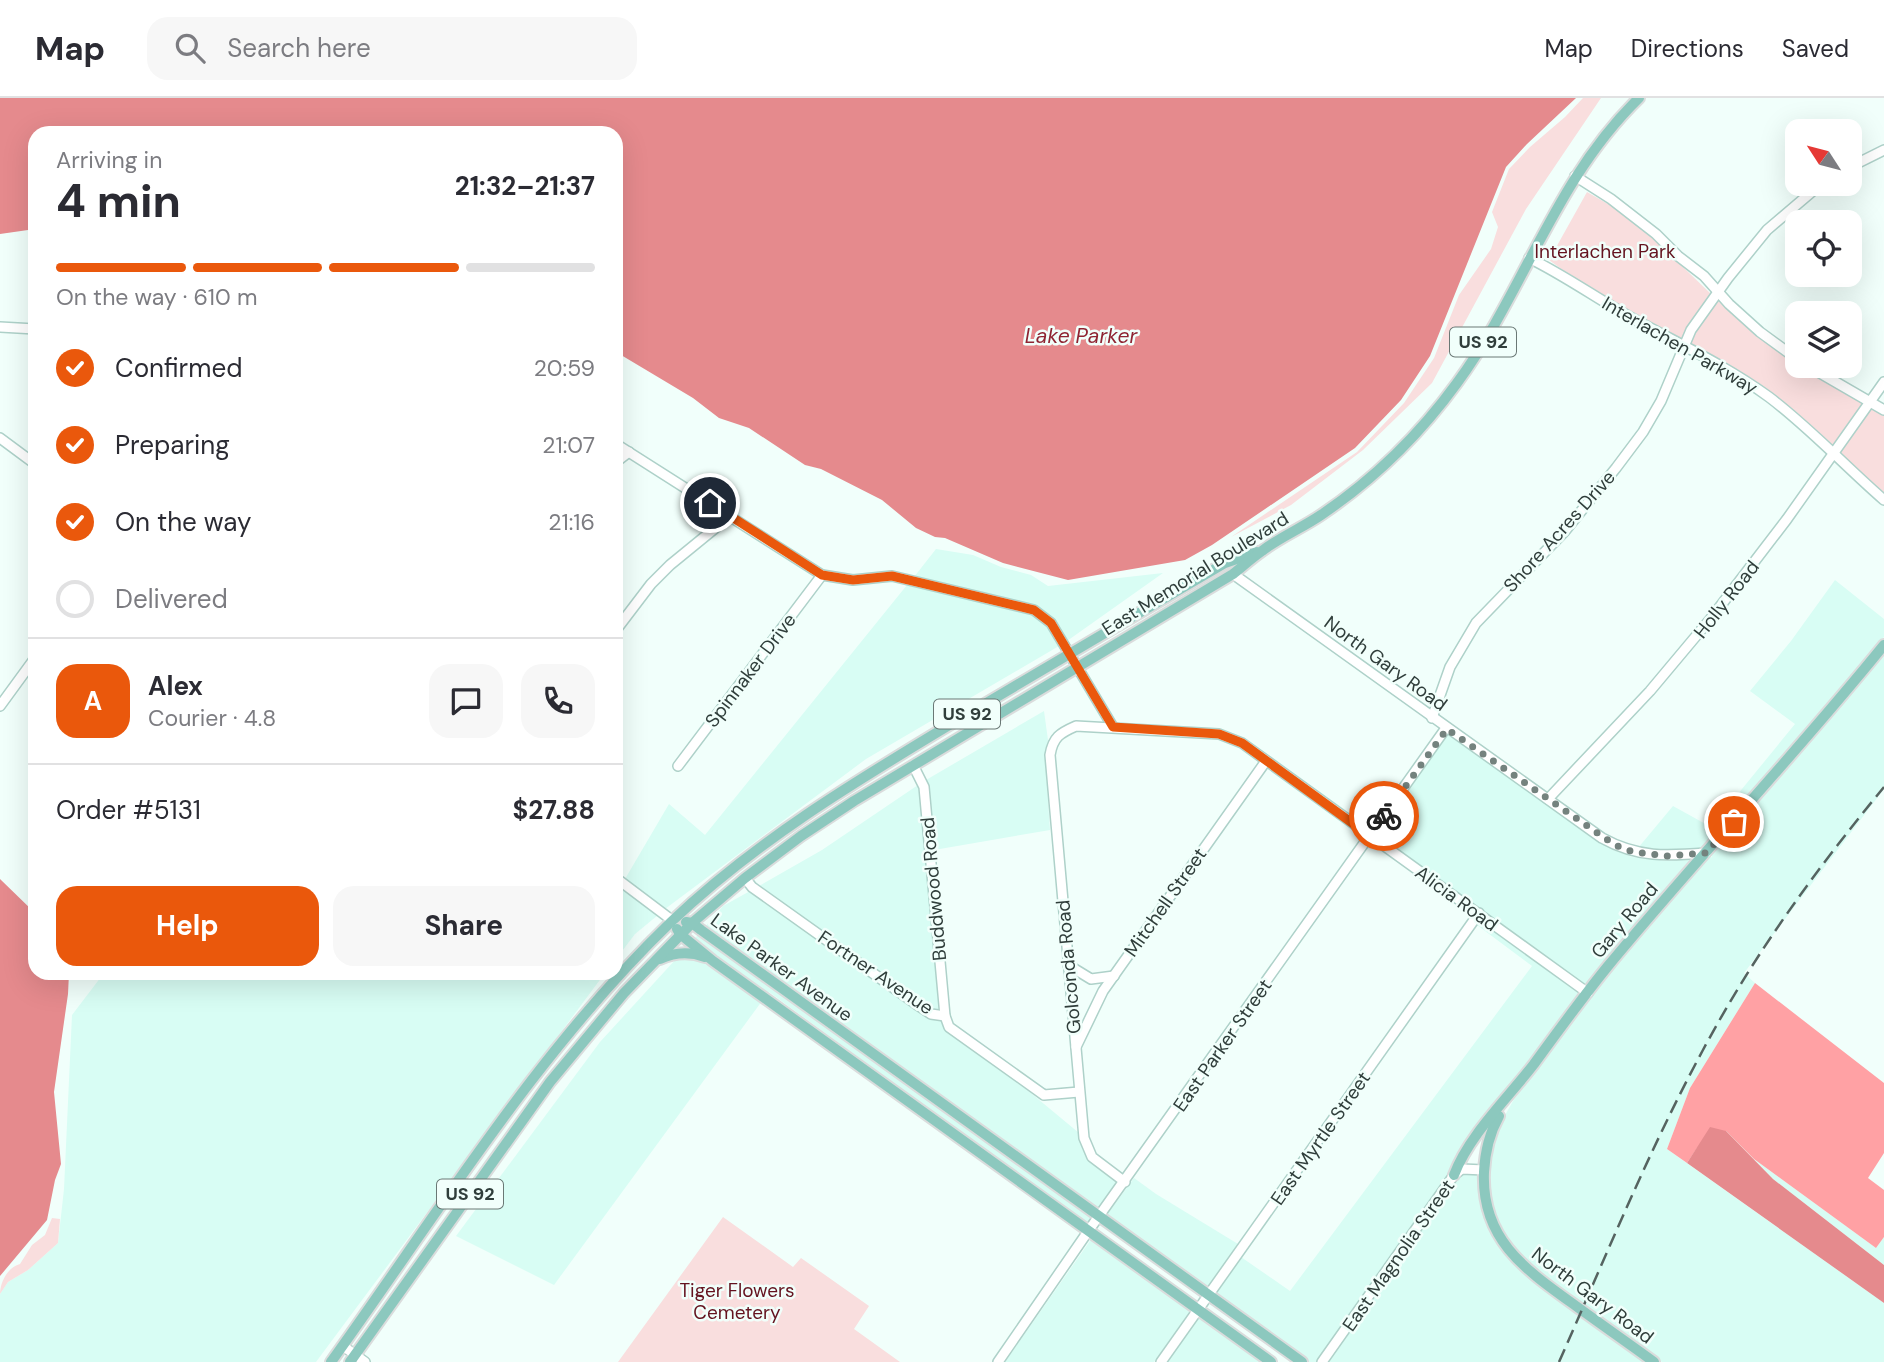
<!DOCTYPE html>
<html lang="en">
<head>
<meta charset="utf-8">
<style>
  :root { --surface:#fff; --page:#f7f7f7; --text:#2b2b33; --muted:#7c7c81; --line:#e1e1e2; --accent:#ea580c }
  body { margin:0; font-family:"DM Sans",sans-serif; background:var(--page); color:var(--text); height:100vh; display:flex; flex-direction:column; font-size:26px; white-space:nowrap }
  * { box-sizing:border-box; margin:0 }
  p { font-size:23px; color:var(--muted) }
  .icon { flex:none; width:38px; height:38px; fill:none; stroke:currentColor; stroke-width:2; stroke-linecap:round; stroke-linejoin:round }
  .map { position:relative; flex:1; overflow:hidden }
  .details { position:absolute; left:28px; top:28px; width:595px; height:854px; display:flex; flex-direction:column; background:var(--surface); border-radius:21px; box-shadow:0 7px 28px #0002 }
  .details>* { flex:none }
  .needle { width:46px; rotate:306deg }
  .buttons { position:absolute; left:1785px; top:21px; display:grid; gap:14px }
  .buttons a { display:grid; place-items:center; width:77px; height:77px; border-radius:14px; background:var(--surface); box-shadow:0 7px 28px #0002; font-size:35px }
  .pin { position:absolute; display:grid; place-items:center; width:60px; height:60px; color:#fff; margin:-30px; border:4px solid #fff; border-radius:50%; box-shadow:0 2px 7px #0007 }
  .courier { position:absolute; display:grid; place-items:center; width:70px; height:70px; margin:-35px; border:5px solid #ea580c; border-radius:50%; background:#fff; color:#222; box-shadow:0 2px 9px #0007 }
  .overview em { font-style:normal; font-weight:700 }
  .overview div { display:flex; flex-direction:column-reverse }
  .overview { display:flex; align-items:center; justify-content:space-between; height:119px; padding:0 28px }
  h1 { font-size:46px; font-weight:700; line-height:52px }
  .bar { display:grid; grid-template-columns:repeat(4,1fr); gap:10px 7px; align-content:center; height:84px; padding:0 28px }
  .bar i { height:9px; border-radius:5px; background:var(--line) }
  .bar .selected { background:var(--accent) }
  .bar p { grid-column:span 4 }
  .line { display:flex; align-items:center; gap:18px; padding:0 28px; border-top:2px solid var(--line) }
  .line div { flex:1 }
  .round { display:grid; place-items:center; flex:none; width:74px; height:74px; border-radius:21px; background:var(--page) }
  ol { padding:0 28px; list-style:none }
  li { display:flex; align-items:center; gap:21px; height:77px }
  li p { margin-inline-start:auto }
  li .icon { padding:7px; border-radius:50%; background:var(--accent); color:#fff; stroke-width:4 }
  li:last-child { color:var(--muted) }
  li i { width:38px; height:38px; border:4px solid var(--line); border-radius:50% }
  .cta { display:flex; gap:14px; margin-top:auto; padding:14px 28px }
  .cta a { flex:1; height:80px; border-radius:21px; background:var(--accent); color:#fff; font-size:28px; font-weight:700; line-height:80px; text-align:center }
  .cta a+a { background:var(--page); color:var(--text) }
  header { display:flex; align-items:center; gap:42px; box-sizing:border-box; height:98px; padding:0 35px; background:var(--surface); border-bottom:2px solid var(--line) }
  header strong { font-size:33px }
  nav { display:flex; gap:38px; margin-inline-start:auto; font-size:24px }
  .search { width:490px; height:63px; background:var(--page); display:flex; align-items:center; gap:18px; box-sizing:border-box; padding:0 24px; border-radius:21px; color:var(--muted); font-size:26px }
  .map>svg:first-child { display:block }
  .built { fill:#d8fdf4 }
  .green { fill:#f9dede }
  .forest { fill:#ffa1a4 }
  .water { fill:#e58a8d }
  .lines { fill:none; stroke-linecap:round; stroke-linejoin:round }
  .minor-casing { stroke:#aed1c9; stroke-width:12 }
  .major-casing { stroke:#dadcdc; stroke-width:14 }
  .minor { stroke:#fff; stroke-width:9 }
  .major { stroke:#8cc8be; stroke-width:10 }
  .rail { stroke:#556360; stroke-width:2.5; stroke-dasharray:14 7; stroke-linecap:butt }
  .done { stroke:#74827e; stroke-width:7; stroke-dasharray:0 12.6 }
  .route { stroke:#ea580c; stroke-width:9 }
  .labels { text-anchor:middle; stroke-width:5; stroke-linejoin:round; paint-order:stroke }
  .shield { fill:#f1fffb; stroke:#6a7875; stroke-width:2 }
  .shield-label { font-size:18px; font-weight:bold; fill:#303e3b }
  .park-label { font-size:19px; fill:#64131f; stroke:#f1fffb }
  .street-label { font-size:19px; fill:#303e3b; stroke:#f1fffb }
  .water-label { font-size:21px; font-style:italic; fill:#8f2432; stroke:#f1fffb }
</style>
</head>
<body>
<header>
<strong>Map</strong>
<div class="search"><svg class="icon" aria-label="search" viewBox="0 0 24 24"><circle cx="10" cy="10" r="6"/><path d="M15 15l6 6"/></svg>Search here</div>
<nav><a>Map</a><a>Directions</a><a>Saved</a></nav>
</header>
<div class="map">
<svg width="1884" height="1264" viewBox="0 0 1884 1264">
  <rect width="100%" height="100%" fill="#f1fffb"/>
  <g class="built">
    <path d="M 936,451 L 973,457 L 1001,469 L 1031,477 L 1048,488 L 1163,475 L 1067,543 L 1056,523 L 1036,508 L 914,479 Z"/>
    <path d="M 1835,482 L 1884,521 L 1884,539 L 1703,750 L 1667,753 L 1638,750 L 1673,708 L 1711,729 L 1795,626 L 1750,593 L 1791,543 Z"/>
    <path d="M 907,487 L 1032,517 L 1048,528 L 1059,548 L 866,661 L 665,811 L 625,781 L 669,706 L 705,737 Z"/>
    <path d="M 1884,555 L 1884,691 L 1744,875 L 1755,885 L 1690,990 L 1667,1051 L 1884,1205 L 1884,1264 L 1662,1264 L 1536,1174 L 1509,1145 L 1498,1126 L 1491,1104 L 1490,1062 L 1495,1035 L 1513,1003 L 1609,874 L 1674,798 L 1709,760 L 1712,759 L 1711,757 L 1774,687 Z"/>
    <path d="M 1044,613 L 1048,642 L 1045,657 L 1050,732 L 934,752 L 929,689 L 926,682 Z"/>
    <path d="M 1448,637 L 1613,752 L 1632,759 L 1667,763 L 1694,761 L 1586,888 L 1377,737 Z"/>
    <path d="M 918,687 L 919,690 L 939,912 L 932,911 L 921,905 L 759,788 L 822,752 Z"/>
    <path d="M 616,786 L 658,817 L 635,836 L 616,861 Z"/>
    <path d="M 750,793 L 917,912 L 928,920 L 941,922 L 946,932 L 954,939 L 1026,991 L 1079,1035 L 1082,1051 L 1088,1061 L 1118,1085 L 1098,1112 L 705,829 L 723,808 Z"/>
    <path d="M 1480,822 L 1581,895 L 1480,1025 L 1456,1059 L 1448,1077 L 1316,1264 L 1309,1264 L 1215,1197 L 1241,1159 L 1290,1193 L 1532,868 L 1477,827 Z"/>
    <path d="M 699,836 L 1092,1119 L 1087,1126 L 769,894 L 767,896 L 719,861 L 694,841 Z"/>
    <path d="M 686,859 L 711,867 L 762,903 L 554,1187 L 456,1138 L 600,944 L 676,861 Z"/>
    <path d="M 104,875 L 605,875 L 316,1264 L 0,1264 L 0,1196 L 8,1184 L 28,1172 L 58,1145 L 64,1091 L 72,917 Z"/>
    <path d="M 1754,1061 L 1876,1150 L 1884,1139 L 1884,1167 L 1773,1081 Z"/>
    <path d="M 1464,1075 L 1479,1076 L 1481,1105 L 1489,1129 L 1496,1142 L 1515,1167 L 1530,1181 L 1646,1264 L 1329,1264 L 1456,1083 Z"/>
    <path d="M 1134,1080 L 1156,1096 L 1238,1146 L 1207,1191 L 1106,1118 Z"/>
    <path d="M 1092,1140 L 1191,1212 L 1154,1264 L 1005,1264 Z"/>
    <path d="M 1200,1218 L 1263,1264 L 1167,1264 Z"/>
  </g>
  <g class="green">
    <path d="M 1583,0 L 1601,0 L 1526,111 L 1432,285 L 1363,352 L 1291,407 L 1231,439 L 1357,354 L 1404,305 L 1434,260 L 1459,197 L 1491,151 L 1498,129 L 1492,114 L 1509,71 L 1530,49 L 1565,19 Z"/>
    <path d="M 1587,94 L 1622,114 L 1659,146 L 1736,220 L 1797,265 L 1797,268 L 1801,268 L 1884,318 L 1884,398 L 1772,299 L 1718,261 L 1629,215 L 1585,188 L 1549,162 Z"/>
    <path d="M 723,1119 L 793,1169 L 801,1160 L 869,1208 L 854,1231 L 900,1264 L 618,1264 Z"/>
    <path d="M 52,1120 L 60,1121 L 58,1145 L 28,1172 L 8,1184 L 0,1196 C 0,1184 8,1169 20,1166 L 32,1147 L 45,1137 Z"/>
  </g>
  <path class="forest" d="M 1755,885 L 1884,985 L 1884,1055 L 1868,1080 L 1884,1092 L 1884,1139 L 1876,1150 L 1754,1061 L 1726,1033 L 1697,1050 L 1687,1065 L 1667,1051 L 1690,990 Z"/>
  <g class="water">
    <path d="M 0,0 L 1576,0 L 1527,46 L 1506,69 L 1430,258 L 1401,302 L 1355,350 L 1212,447 L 1185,462 L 1068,482 L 1003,465 L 945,440 L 935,439 L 916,430 L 882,402 L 821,371 L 805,367 L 749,330 L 719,320 L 693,300 L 616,254 L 616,35 L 35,35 L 35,131 L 0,136 Z"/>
    <path d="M 0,781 L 35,815 L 35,875 L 69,875 L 68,896 L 54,994 L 61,1066 L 55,1082 L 47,1122 L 0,1178 Z"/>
    <path d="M 1710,1029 L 1726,1033 L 1773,1081 L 1884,1167 L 1884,1205 L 1687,1065 Z"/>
  </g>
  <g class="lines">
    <defs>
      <g id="minor">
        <path d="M 1850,69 L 1884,52"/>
        <path d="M 1575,78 L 1611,101 L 1656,136 L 1678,158 L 1704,178 L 1729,206 L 1760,234 L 1797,261"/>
        <path d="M 1529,160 C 1564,177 1596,200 1630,219 C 1677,245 1725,267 1769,299 C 1810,330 1845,368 1884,402"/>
        <path d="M 0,229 L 35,231"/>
        <path d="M 1808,268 L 1884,312"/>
        <path d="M 0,340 L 35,366"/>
        <path d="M 616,346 L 822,477 L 853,482 L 892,478 L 1034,512 L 1051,525 L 1113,629"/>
        <path d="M 616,364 L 629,354"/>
        <path d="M 1233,476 L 1602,740 C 1638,760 1667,758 1706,755"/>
        <path d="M 616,532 L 651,486 L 670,467 L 730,418"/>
        <path d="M 0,608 L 35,560"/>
        <path d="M 1432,620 L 1450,569 L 1476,525 L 1565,433 L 1616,370 L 1643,334 L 1661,303 L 1691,232 L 1728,180 L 1767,132 L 1821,86"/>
        <path d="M 913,667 L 924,689 L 945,918 L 949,929 L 1044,997 L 1079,994"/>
        <path d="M 678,668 L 822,477"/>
        <path d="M 1548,701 L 1650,593 L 1712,519 L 1787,421 L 1884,284"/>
        <path d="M 616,780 L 673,823"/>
        <path d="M 745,780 L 752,789 L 919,908 L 931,916 L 945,918"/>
        <path d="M 1068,867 L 1091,881 L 1114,878"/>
        <path d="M 1076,949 L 1103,893 L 1266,663"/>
        <path d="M 1125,1084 L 1092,1059 L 1084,1040 L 1050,657 C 1053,639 1060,635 1076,628 L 1219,636 L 1242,645 L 1588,895"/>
        <path d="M 343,1248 L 365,1264"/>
        <path d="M 998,1264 L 1089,1132 L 1446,630"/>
        <path d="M 1161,1264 L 1479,815"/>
        <path d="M 1322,1264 L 1454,1077 L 1462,1071 L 1484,1072"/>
      </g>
      <g id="major">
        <path d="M 686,824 L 692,825 L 701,832 L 1302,1264"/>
        <path d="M 677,831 L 680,836 L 713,863 L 1271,1264"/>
        <path d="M 660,861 C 675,854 689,853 705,859"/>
        <path d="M 1499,1018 C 1489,1036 1485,1054 1484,1074 C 1481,1142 1526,1172 1576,1208 C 1602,1227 1628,1245 1654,1264"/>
        <path d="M 1454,1077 C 1469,1037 1508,1000 1534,966 C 1558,933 1582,900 1608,868 C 1698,759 1795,657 1884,547"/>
        <path d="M 331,1264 C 439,1114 538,952 671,824 C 756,743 856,683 956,623 C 1045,570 1135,517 1225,465 L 1257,454"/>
        <path d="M 350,1264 L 550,984 L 624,895 L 692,825 L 745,780 L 801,738 L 854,703 L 1233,476 C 1243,468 1252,460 1262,453 C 1280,439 1302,430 1321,417 C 1373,382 1420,336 1457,285 C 1525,192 1554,83 1639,0"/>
      </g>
    </defs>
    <use href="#minor" class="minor-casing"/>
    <use href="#major" class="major-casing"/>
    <use href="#minor" class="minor"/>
    <use href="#major" class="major"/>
    <path class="rail" d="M 1559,1264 C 1610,1149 1657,1032 1719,923 C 1766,840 1823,763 1884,689"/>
  </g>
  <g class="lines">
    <path class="done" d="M 1384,718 L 1447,631 L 1615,747 L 1633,754 L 1667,758 L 1706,755 L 1734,724"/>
    <path class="route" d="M 710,405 L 822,477 L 853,482 L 892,478 L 1034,512 L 1051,525 L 1113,629 L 1219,636 L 1242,645 L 1370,738 L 1384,718"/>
  </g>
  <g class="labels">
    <g class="shield">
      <rect x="1450" y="229.5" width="66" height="29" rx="5"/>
      <rect x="934" y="601.5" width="66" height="29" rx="5"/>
      <rect x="437" y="1081.5" width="66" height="29" rx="5"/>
    </g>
    <g class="shield-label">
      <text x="1483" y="250">US 92</text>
      <text x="967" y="622">US 92</text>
      <text x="470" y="1102">US 92</text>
    </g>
    <g class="park-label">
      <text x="1605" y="160">Interlachen Park</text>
      <text x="737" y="1199">Tiger Flowers<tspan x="737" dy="22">Cemetery</tspan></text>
    </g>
    <g class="street-label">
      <text transform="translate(1680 247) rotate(30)" y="7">Interlachen Parkway</text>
      <text transform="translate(1559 433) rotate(-48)" y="7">Shore Acres Drive</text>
      <text transform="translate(1195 475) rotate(-32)" y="7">East Memorial Boulevard</text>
      <text transform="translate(1726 501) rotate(-52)" y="7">Holly Road</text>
      <text transform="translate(1386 565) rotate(36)" y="7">North Gary Road</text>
      <text transform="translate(750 572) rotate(-53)" y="7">Spinnaker Drive</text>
      <text transform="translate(933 791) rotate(-95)" y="7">Buddwood Road</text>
      <text transform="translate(1457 800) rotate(36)" y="7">Alicia Road</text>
      <text transform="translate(1165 804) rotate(-55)" y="7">Mitchell Street</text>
      <text transform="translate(1624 822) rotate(-50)" y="7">Gary Road</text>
      <text transform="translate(782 869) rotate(36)" y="7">Lake Parker Avenue</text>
      <text transform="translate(1068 869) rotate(-95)" y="7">Golconda Road</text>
      <text transform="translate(876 874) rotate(34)" y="7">Fortner Avenue</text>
      <text transform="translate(1222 947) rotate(-55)" y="7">East Parker Street</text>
      <text transform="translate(1320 1040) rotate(-55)" y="7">East Myrtle Street</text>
      <text transform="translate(1398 1157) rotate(-55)" y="7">East Magnolia Street</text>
      <text transform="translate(1593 1197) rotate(37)" y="7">North Gary Road</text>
    </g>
    <g class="water-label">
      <text x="1081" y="245">Lake Parker</text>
    </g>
  </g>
</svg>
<div class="buttons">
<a><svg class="needle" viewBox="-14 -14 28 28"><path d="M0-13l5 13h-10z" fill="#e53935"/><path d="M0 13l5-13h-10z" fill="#7c7c81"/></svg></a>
<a><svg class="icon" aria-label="locate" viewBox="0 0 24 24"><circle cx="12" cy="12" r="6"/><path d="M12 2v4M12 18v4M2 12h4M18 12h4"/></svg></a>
<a><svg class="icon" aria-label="layers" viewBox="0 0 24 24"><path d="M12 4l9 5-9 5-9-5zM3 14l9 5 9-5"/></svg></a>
</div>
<div class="pin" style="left:1734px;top:724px;background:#ea580c"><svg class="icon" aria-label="bag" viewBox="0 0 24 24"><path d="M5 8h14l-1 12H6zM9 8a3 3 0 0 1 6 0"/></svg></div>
<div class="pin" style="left:710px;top:405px;background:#1f2937"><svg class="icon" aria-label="home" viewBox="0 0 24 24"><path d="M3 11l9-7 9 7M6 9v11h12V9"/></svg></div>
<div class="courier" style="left:1384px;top:718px"><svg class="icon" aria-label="bike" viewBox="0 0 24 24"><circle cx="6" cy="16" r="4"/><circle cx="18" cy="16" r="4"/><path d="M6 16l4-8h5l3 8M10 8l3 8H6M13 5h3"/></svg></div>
<section class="details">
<div class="overview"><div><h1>4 min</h1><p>Arriving in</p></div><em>21:32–21:37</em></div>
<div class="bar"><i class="selected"></i><i class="selected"></i><i class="selected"></i><i></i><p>On the way · 610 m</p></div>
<ol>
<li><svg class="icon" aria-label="check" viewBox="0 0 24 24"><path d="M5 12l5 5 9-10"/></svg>Confirmed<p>20:59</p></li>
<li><svg class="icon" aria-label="check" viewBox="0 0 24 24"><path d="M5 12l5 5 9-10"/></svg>Preparing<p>21:07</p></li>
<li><svg class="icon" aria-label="check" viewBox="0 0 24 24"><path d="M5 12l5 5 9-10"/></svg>On the way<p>21:16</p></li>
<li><i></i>Delivered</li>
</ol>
<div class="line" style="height:126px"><b class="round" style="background:var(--accent);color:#fff">A</b><div><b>Alex</b><p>Courier · 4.8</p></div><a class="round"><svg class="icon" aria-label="chat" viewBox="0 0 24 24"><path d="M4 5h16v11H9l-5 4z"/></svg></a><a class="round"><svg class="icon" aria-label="phone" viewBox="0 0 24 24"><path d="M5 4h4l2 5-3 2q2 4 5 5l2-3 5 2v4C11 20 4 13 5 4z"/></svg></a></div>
<div class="line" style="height:91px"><div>Order #5131</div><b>$27.88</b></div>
<div class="cta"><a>Help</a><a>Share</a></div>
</section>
</div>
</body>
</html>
